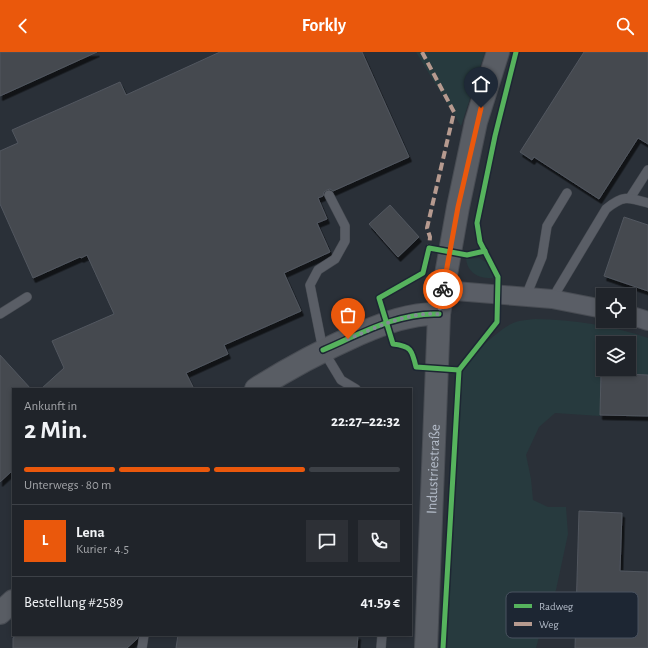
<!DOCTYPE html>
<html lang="de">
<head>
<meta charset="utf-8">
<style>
  :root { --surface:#20242a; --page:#2d3036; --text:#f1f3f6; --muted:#a2a4a8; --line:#3d4147; --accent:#ea580c }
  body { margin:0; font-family:"Alegreya Sans",sans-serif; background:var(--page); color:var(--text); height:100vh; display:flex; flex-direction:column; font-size:15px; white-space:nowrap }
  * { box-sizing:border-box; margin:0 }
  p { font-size:13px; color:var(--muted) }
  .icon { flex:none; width:22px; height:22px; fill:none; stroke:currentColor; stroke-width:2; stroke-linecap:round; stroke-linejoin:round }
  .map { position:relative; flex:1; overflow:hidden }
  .side { position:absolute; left:12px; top:336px; width:400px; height:248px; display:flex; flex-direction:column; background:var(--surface); border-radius:0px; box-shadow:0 2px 6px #0003,0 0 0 1px var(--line) }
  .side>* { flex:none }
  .buttons { position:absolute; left:596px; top:236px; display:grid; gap:8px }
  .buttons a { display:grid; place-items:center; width:40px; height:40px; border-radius:0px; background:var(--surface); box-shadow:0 2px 6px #0003,0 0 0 1px var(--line); font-size:20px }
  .pin { position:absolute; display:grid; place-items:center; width:34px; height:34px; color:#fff; margin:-41px -17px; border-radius:50% 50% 50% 0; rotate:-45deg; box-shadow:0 0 4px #0007 }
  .pin .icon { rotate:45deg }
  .courier { position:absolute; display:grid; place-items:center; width:40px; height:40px; margin:-20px; border:3px solid #ea580c; border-radius:50%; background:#fff; color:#222; box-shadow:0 1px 5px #0007 }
  .summary em { font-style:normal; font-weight:700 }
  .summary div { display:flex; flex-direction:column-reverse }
  .summary { display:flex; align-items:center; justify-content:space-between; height:68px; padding:0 12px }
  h1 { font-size:26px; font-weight:700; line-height:30px }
  .bar { display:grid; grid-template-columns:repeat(4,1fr); gap:6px 4px; align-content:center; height:48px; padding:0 12px }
  .bar i { height:5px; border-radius:3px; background:var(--line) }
  .bar .on { background:var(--accent) }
  .bar p { grid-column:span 4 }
  .line { display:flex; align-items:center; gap:10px; padding:0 12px; border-top:1px solid var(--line) }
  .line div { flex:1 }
  .round { display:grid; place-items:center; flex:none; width:42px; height:42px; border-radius:0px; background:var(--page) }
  header { display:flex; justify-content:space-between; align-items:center; height:52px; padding:0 12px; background:var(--accent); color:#fff; font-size:18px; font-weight:700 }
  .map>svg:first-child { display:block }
  .green { fill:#273a3e; fill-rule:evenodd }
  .building { fill:#444950; stroke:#52575f; filter:url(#shadow) }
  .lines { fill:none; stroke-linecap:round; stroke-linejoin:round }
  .lane-casing { stroke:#484c53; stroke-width:10 }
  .street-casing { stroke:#484c53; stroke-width:20 }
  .secondary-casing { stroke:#484c53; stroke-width:24 }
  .lane { stroke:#5a5e66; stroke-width:9 }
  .street { stroke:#5a5e66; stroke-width:18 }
  .secondary { stroke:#595d64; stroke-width:22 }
  .quiet { stroke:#b69a8f; stroke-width:4; stroke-dasharray:8 4; stroke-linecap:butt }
  .cycleway-casing { stroke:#1d2633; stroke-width:8 }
  .cycleway { stroke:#56b35d; stroke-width:5 }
  .done { stroke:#848b96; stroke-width:4; stroke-dasharray:0 7.2 }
  .route { stroke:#ea580c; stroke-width:5 }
  .labels { text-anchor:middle; stroke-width:3; stroke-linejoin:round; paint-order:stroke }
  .street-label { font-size:15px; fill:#b4bcc9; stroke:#1d2633 }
  .key { fill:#1d2633; stroke:#4a5360; stroke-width:1 }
  .key-label { font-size:11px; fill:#b4bcc9 }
</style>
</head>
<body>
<header><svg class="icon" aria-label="back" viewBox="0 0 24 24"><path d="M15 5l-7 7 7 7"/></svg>Forkly<svg class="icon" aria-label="search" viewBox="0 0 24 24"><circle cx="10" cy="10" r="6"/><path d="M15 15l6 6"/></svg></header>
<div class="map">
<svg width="648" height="596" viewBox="0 0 648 596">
  <defs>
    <filter id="shadow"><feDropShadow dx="2.5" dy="4.5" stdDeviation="0" flood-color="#0009"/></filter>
  </defs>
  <rect width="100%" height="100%" fill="#2a3038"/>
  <g class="green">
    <path d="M 416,0 L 485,0 L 461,74 Z"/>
    <path d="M 479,206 L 486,210 L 493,222 L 493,226 C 480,227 468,222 466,207 Z"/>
    <path d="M 535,267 C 574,268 611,273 648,286 L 648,323 L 602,321 L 600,364 L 555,361 L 539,375 L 526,403 L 531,427 L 533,448 L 548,455 L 566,455 L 568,482 L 556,538 L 542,574 L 536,596 L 447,596 L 460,334 C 461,330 461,326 462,322 C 466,307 497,279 511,272 C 518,268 527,268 535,267 ZM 603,291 L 629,291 L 629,317 L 603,317 Z"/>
  </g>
  <g class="building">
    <path d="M 0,0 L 97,0 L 0,44 Z"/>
    <path d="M 220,0 L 362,0 L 409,105 L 333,139 L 330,137 L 327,138 L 324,140 L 323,144 L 318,146 L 327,167 L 317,171 L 330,200 L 284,221 L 301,259 L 224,293 L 228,302 L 186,321 L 194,337 L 41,337 L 64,316 L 52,289 L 114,262 L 87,203 L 81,206 L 80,205 L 33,226 L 0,152 L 0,99 L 18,91 L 12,78 L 120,30 L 126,43 Z"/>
    <path d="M 584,0 L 648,0 L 648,92 L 638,86 L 599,147 L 534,105 L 532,108 L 520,100 Z"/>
    <path d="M 390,153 L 419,185 L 398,205 L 369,172 Z"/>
    <path d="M 624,165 L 648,173 L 648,239 L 604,224 Z"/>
    <path d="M 0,303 L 31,337 L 13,337 L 13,418 L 0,430 Z"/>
    <path d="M 601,321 L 648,323 L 648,364 L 600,363 Z"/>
    <path d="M 579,459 L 622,461 L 620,519 L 648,520 L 648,596 L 575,596 Z"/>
    <path d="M 17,583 L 138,583 L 137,587 L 127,596 L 13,596 L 13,586 Z"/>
    <path d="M 178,583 L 358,583 L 357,596 L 176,596 Z"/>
  </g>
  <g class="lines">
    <defs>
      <g id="lane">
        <path d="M 329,143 L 345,174 L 345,189 L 335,207 L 318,218 L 310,233 L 323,298 L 341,328 L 356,337"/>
        <path d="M 630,146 L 648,118"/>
        <path d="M 526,244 L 542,205 L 547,174 L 567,141"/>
        <path d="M 552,247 L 606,157 C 623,143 628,145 648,151"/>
        <path d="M 0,262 L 27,245"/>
        <path d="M 142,596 L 144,583"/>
        <path d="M 381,596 L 382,583"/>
      </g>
      <g id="street">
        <path d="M 443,238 L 552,247 L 603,257"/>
        <path d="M 629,263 L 648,269"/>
      </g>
      <g id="secondary">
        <path d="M 256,337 C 289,316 323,298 359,282 C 385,271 411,261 439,262"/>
        <path d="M 0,561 L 13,549"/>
        <path id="s1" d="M 426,596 L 439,262 L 458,155 L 476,70 L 498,0"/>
      </g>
    </defs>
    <use href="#lane" class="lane-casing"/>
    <use href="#street" class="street-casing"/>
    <use href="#secondary" class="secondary-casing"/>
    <use href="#lane" class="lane"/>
    <use href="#street" class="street"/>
    <use href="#secondary" class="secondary"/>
    <path class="quiet" d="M 422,0 L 454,60 L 427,176 L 430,185 L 429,196"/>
    <defs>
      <g id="cycleway">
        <path d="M 323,298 C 360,282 399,260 439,262"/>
        <path d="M 459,318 L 416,315 C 412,298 411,294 393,292 L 379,246 L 423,221 L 429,196 L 467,203 L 485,199"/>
        <path d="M 443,596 L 459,318 L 497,270 L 498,225 L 480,190 L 477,171 L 495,84 L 516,0"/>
      </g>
    </defs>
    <use href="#cycleway" class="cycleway-casing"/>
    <use href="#cycleway" class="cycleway"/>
  </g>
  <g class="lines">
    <path class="done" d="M 348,287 C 378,275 407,260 439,262 L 443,237"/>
    <path class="route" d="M 443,237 L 458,155 L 481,56"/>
  </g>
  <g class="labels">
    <g class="street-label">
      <text dy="5" stroke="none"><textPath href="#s1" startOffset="179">Industriestraße</textPath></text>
    </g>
  </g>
  <rect x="506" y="540" width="132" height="46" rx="6" class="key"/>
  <rect x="514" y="552" width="18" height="4" fill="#56b35d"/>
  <rect x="514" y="570" width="18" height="4" fill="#b69a8f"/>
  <g class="key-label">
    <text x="539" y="558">Radweg</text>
    <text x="539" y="576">Weg</text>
  </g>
</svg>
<div class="buttons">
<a><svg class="icon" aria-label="locate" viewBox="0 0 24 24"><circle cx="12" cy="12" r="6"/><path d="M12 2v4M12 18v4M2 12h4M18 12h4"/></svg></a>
<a><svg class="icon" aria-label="layers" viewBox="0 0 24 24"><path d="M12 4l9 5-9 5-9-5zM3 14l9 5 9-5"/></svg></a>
</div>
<div class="pin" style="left:348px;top:287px;background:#ea580c"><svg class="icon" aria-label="bag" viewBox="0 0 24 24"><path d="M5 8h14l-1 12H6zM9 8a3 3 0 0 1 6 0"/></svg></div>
<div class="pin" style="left:481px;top:56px;background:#1f2937"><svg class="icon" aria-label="home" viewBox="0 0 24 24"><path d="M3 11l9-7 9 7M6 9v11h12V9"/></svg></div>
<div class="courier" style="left:443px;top:237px"><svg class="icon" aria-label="bike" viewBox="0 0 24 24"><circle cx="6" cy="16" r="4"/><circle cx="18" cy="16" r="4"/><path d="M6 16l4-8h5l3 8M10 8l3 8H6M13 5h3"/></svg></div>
<section class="side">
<div class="summary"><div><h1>2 Min.</h1><p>Ankunft in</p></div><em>22:27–22:32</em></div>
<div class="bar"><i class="on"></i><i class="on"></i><i class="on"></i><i></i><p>Unterwegs · 80 m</p></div>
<div class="line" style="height:72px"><b class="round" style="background:var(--accent);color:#fff">L</b><div><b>Lena</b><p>Kurier · 4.5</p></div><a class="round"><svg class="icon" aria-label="chat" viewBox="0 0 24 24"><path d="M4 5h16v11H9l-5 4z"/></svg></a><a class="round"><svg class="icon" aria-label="phone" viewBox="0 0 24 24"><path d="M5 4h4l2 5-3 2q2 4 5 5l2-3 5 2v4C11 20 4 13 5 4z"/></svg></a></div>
<div class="line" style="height:52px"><div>Bestellung #2589</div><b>41.59 €</b></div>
</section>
</div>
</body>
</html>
